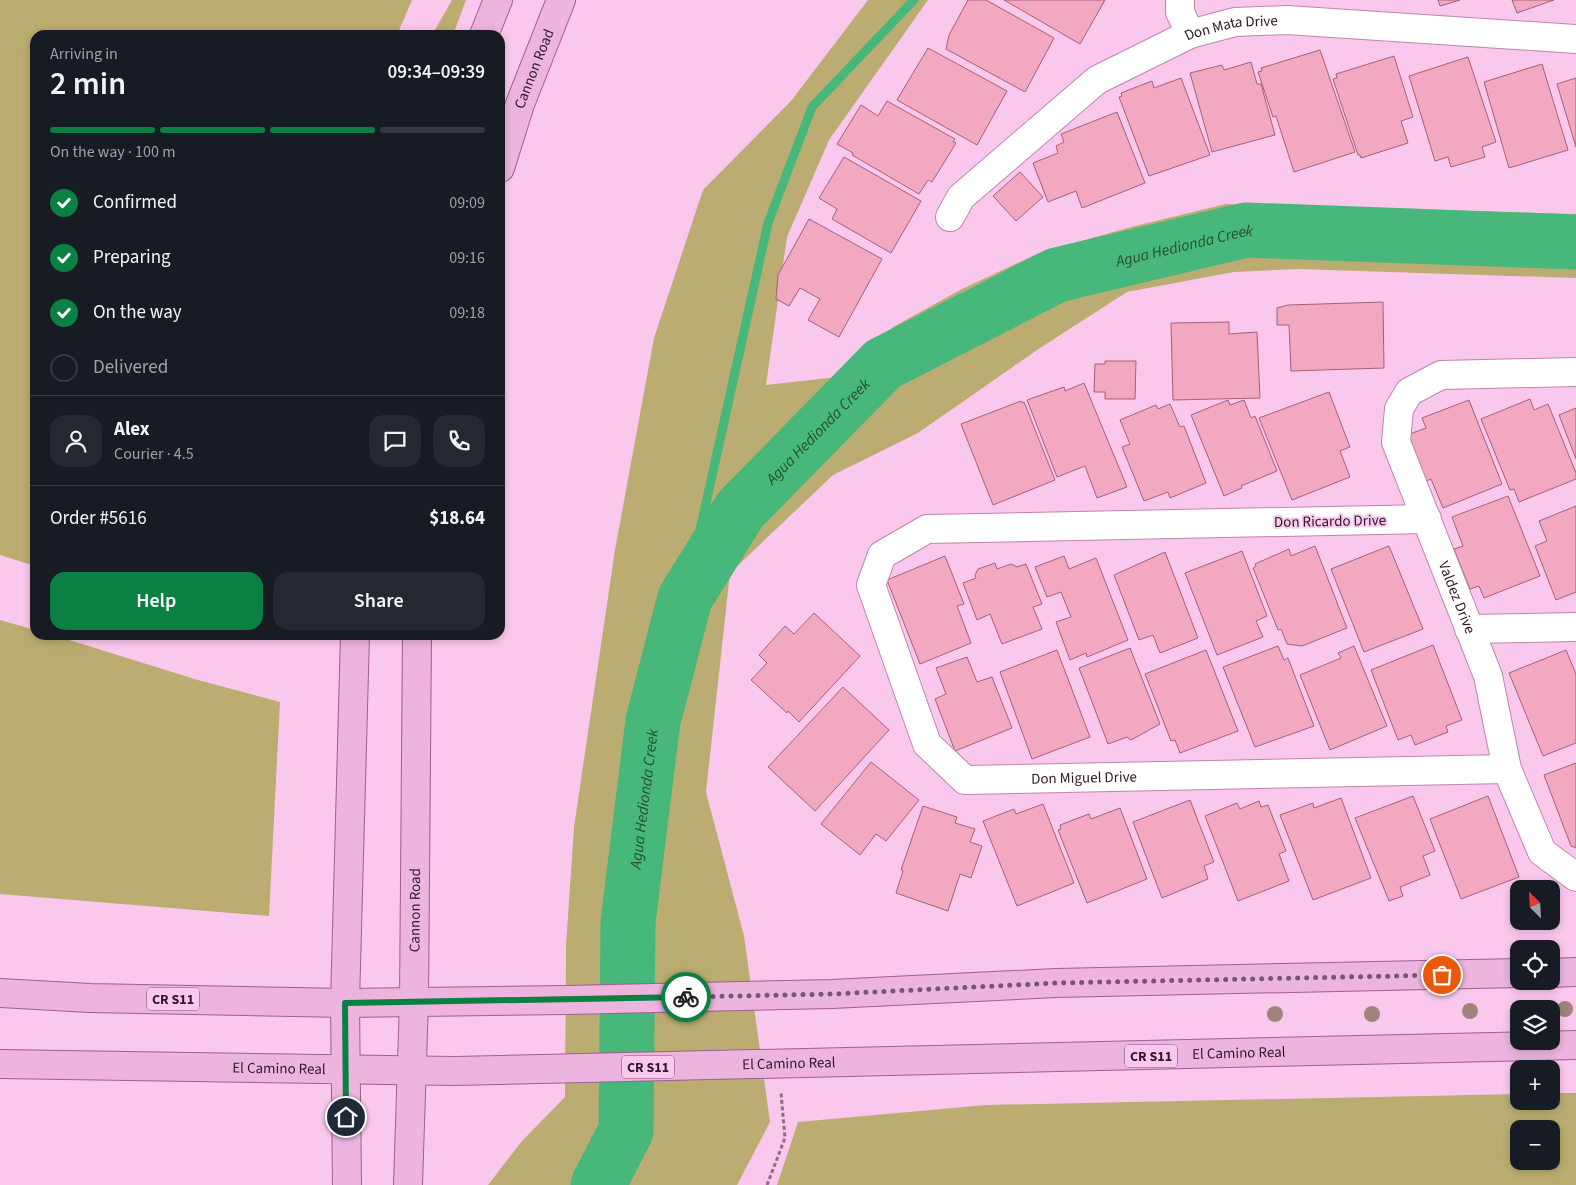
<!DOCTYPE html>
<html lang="en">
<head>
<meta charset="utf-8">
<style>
  :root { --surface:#171b24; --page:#242831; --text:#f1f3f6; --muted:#9ea1a6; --line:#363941; --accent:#0b8043 }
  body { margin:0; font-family:"Source Sans 3",sans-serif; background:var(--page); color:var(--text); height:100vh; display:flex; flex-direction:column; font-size:19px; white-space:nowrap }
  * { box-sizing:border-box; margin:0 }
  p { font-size:16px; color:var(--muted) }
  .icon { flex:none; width:28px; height:28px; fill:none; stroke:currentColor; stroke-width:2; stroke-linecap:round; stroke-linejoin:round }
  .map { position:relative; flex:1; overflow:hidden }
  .panel { position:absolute; left:30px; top:30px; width:475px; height:610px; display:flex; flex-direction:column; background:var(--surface); border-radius:15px; box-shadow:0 2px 8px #0003 }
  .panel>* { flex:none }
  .needle { width:32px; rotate:336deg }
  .fabs { position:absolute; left:1510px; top:880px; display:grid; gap:10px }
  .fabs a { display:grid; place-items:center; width:50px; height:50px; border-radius:10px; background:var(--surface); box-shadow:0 2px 8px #0003; font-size:25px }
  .pin { position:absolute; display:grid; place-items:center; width:42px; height:42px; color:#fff; margin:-21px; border:2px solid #fff; border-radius:50%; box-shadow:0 1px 5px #0007 }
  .courier { position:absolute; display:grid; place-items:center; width:50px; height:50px; margin:-25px; border:4px solid #0b8043; border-radius:50%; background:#fff; color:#222; box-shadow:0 1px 6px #0007 }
  .head em { font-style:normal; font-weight:600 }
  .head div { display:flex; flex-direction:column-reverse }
  .head { display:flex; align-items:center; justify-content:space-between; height:85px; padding:0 20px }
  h1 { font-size:32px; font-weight:600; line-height:38px }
  .bar { display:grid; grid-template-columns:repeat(4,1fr); gap:8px 5px; align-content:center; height:60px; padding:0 20px }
  .bar i { height:6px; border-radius:4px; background:var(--line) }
  .bar .active { background:var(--accent) }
  .bar p { grid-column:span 4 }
  .line { display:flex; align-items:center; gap:12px; padding:0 20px; border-top:1px solid var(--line) }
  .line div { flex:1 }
  .round { display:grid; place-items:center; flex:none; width:52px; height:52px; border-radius:15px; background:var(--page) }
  ol { padding:0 20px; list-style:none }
  li { display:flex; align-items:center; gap:15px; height:55px }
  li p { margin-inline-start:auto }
  li .icon { padding:5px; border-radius:50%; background:var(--accent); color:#fff; stroke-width:4 }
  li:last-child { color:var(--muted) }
  li i { width:28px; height:28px; border:2px solid var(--line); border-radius:50% }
  .button { display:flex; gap:10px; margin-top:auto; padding:10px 20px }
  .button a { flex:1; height:58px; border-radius:15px; background:var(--accent); color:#fff; font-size:20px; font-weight:600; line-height:58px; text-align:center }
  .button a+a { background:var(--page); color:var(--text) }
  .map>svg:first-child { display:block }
  .green { fill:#bbad71; fill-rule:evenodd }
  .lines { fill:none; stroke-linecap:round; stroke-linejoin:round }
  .stream { stroke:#48b77b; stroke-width:9 }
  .river { stroke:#48b77b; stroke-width:55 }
  .building { fill:#f3a8c2; stroke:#a46079 }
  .minor-casing { stroke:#c084b0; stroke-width:30 }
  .primary-casing { stroke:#a25d91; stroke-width:30 }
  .path { stroke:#926d88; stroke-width:3; stroke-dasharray:4 2.5; stroke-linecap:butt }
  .minor { stroke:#fff; stroke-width:28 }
  .primary { stroke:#ecb4df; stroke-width:28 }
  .tree { fill:#a0847b }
  .done { stroke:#77566e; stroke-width:5; stroke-dasharray:0 9 }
  .route { stroke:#0b8043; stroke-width:6 }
  .labels { text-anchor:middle; stroke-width:4; stroke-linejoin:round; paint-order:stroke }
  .shield { fill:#fbc8ed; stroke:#6d4d64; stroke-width:1 }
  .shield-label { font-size:14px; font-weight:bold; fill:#30182a }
  .street-label { font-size:15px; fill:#30182a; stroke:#fbc8ed }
  .water-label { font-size:16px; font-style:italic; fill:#245137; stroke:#fbc8ed }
</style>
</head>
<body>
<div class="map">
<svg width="1576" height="1185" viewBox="0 0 1576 1185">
  <rect width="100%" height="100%" fill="#fbc8ed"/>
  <g class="green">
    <path d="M 0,0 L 412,0 L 397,35 L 35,35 L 35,566 L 0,555 Z"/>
    <path d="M 452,0 L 466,0 L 453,35 L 432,35 Z"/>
    <path d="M 868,0 L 928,0 L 829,140 L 787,237 L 766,385 L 846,376 L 893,327 L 962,289 L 1039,253 L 1131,227 L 1226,204 L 1576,214 L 1576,278 L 1299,269 L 1234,272 L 1127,292 L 1037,350 L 918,433 L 833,475 L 730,573 L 706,792 L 744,936 L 770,1122 L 737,1185 L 488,1185 L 522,1141 L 565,1097 L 566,946 L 574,827 L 615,550 L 654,338 L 703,190 L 791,101 Z"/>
    <path d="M 0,620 L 35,630 L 35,635 L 53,635 L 198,680 L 280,702 L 269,916 L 0,894 Z"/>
    <path d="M 1551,1093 L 1576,1093 L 1576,1185 L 777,1185 L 798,1122 L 986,1105 L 1519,1094 L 1519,1101 L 1551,1101 ZM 1519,1129 L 1551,1129 L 1551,1161 L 1519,1161 Z"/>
  </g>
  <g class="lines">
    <path class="stream" d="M 685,598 L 768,223 L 812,107 L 914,0"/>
    <path class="river" id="s1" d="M 598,1185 L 626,1131 L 628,922 L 653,721 L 685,598 L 740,510 L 883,364 L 1057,275 L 1246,230 L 1576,242"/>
  </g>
  <g class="building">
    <path d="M 968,0 L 986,0 L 1054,38 L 1025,92 L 946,49 L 949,35 Z"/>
    <path d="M 1004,0 L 1105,0 L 1080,44 Z"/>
    <path d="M 1438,0 L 1460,0 L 1440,6 Z"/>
    <path d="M 1512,0 L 1554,0 L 1517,13 Z"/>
    <path d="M 928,48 L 1007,91 L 977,145 L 897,100 Z"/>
    <path d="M 1320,50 L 1355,152 L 1294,172 L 1276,116 L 1273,117 L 1258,72 L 1262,71 L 1261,68 Z"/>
    <path d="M 1394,56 L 1413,117 L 1401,121 L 1408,143 L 1361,158 L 1360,155 L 1358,155 L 1333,79 L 1337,78 L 1336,74 Z"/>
    <path d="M 1468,57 L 1496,142 L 1482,147 L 1485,157 L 1451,167 L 1448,157 L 1435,161 L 1409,76 Z"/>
    <path d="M 1251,62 L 1257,84 L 1261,84 L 1275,135 L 1212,152 L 1190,73 L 1222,65 L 1224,70 Z"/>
    <path d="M 1542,64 L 1568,150 L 1509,168 L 1484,82 Z"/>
    <path d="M 1181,78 L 1210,155 L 1149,176 L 1119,97 L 1122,96 L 1121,93 L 1152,81 L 1154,88 Z"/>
    <path d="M 1576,78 L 1576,147 L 1557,84 Z"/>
    <path d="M 887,101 L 955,139 L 953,142 L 956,143 L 932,182 L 928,180 L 919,194 L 852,155 L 853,153 L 837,144 L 861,105 L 878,116 Z"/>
    <path d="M 1117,112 L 1145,183 L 1082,208 L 1076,191 L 1048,202 L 1033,163 L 1058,153 L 1056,146 L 1064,142 L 1061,134 Z"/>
    <path d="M 844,157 L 921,201 L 891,253 L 832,219 L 837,209 L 819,198 Z"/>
    <path d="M 1020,172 L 1043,197 L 1016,221 L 993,196 Z"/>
    <path d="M 809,219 L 882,259 L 839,337 L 808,320 L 820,299 L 800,288 L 789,306 L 776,299 L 778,275 Z"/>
    <path d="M 1383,302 L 1384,368 L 1291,371 L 1289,325 L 1277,325 L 1277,308 L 1288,305 Z"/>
    <path d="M 1229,322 L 1229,334 L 1257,332 L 1260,398 L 1173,400 L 1171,323 Z"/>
    <path d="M 1105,361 L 1136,361 L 1135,399 L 1105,399 L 1105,392 L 1094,392 L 1095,364 L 1105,364 Z"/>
    <path d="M 1084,383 L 1127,487 L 1097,498 L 1085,466 L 1057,477 L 1027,400 L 1064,387 L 1065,391 Z"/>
    <path d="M 1329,392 L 1350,447 L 1340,451 L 1350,477 L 1292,500 L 1259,418 Z"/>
    <path d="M 1530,399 L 1534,410 L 1548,404 L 1576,473 L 1576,479 L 1519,502 L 1514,489 L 1510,490 L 1481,419 Z"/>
    <path d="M 1228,400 L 1230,405 L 1244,400 L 1251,418 L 1255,416 L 1277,471 L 1241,486 L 1242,488 L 1224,496 L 1191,415 Z"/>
    <path d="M 1469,400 L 1502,484 L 1443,508 L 1431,479 L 1426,481 L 1407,435 L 1426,428 L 1422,418 Z"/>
    <path d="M 1021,401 L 1022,403 L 1024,402 L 1055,480 L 993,505 L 961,424 Z"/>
    <path d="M 1170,404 L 1180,427 L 1184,426 L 1206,483 L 1170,498 L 1168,492 L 1144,501 L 1122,447 L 1130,444 L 1120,420 L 1156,405 L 1158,409 Z"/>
    <path d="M 1576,408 L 1576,459 L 1559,415 Z"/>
    <path d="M 1508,496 L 1540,576 L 1484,598 L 1479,586 L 1470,589 L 1454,549 L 1463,546 L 1452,517 Z"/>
    <path d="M 1576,506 L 1576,592 L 1556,600 L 1535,546 L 1547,541 L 1539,521 Z"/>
    <path d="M 1315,546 L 1347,628 L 1302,646 L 1287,644 L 1281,629 L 1278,630 L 1253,568 L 1256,566 L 1255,564 L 1289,549 L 1291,556 Z"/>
    <path d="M 1389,546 L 1423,629 L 1364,652 L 1331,569 Z"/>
    <path d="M 1242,551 L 1267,616 L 1256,621 L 1263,637 L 1217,655 L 1185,573 Z"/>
    <path d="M 1165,552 L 1198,638 L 1160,653 L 1153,635 L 1139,640 L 1114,575 Z"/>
    <path d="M 945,556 L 964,604 L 957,606 L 971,643 L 920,664 L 887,580 Z"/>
    <path d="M 1064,556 L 1069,569 L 1096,558 L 1128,640 L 1087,657 L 1086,653 L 1070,660 L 1056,622 L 1071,617 L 1061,592 L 1047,597 L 1035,567 Z"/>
    <path d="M 995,563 L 997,569 L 1011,564 L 1017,567 L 1026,564 L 1042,604 L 1033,607 L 1042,629 L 1002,644 L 990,614 L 977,620 L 963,583 L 976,578 L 975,575 L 978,569 Z"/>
    <path d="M 814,613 L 860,656 L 799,722 L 788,711 L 787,713 L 751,680 L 767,663 L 759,655 L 785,626 L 794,634 Z"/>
    <path d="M 1433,645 L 1462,720 L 1446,726 L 1448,732 L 1415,745 L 1411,735 L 1398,740 L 1371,670 Z"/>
    <path d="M 1278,646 L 1284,660 L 1288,658 L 1314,726 L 1255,747 L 1223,667 Z"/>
    <path d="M 1354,646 L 1387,726 L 1330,750 L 1300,675 L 1341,658 L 1338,653 Z"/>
    <path d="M 1130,648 L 1160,724 L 1131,740 L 1127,737 L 1108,744 L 1079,668 Z"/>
    <path d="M 1057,650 L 1090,737 L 1032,759 L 1000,672 Z"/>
    <path d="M 1206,650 L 1238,731 L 1180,753 L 1175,740 L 1171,741 L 1145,674 Z"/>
    <path d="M 1566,650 L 1576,674 L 1576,743 L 1543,756 L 1509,673 Z"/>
    <path d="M 967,657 L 977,682 L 992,677 L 1012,728 L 955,751 L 935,699 L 946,694 L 936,668 Z"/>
    <path d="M 843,687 L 889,730 L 815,811 L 768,767 Z"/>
    <path d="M 871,762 L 919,800 L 886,841 L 876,834 L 860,855 L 821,824 Z"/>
    <path d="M 1576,763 L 1576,848 L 1571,846 L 1544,775 Z"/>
    <path d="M 1413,796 L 1435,851 L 1423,856 L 1430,875 L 1400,887 L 1403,896 L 1389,901 L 1355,818 Z"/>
    <path d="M 1488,796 L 1519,877 L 1461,899 L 1430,819 Z"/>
    <path d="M 1341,798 L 1371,878 L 1313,900 L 1280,815 L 1313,803 L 1314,808 Z"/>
    <path d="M 1190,800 L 1214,862 L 1204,866 L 1208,879 L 1162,898 L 1133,822 Z"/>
    <path d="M 1259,801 L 1261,807 L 1268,805 L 1286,851 L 1279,854 L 1289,881 L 1238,901 L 1205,816 L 1237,803 L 1240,809 Z"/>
    <path d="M 1043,804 L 1074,883 L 1017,906 L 983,821 L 1014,809 L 1016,814 Z"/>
    <path d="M 923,806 L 957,817 L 955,823 L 975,829 L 970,842 L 982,846 L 971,878 L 960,874 L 948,911 L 896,893 L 903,871 L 901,870 Z"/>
    <path d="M 1120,808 L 1147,879 L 1087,903 L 1058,830 L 1061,829 L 1060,825 L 1089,814 L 1091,819 Z"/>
  </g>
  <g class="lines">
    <defs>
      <g id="minor">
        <path d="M 1180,0 L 1180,12 L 1190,34"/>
        <path id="s2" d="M 950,217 L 961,197 L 1097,80 L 1190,34 L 1235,22 L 1287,20 L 1576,39"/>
        <path id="s3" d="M 1576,372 L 1441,375 L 1409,392 L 1399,409 L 1396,442 L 1488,676 L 1507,769 L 1542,852 L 1576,877"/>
        <path id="s4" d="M 1427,519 L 927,529 L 882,555 L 871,585 L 927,744 L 965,780 L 1507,769"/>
        <path d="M 1469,629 L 1576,627"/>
      </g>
      <g id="primary">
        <path d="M 484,35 L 498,0"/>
        <path id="s5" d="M 500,168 L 520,104 L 561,0"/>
        <path d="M 1551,973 L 1576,972"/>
        <path d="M 0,993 L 90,998 L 345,1003 L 567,1000 L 832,994 L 1056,983 L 1519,973"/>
        <path id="s6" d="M 0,1064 L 455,1071 L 1576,1045"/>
        <path d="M 347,1185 L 345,1003 L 355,635"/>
        <path id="s7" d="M 408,1185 L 414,1001 L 417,635"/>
      </g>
    </defs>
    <use href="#minor" class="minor-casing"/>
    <use href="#primary" class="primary-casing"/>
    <path class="path" d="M 767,1185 L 785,1138 L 781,1093"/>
    <use href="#minor" class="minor"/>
    <use href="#primary" class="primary"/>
  </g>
  <g class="tree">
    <circle cx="1565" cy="1009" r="8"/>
    <circle cx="1470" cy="1011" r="8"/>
    <circle cx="1275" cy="1014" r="8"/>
    <circle cx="1372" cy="1014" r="8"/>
  </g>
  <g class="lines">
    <path class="done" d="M 686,997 L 832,994 L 1056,983 L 1442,975"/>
    <path class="route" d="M 346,1117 L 345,1003 L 686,997"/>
  </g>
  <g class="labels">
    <g class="shield">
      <rect x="147" y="987.5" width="52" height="23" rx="4"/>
      <rect x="1125" y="1044.5" width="52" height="23" rx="4"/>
      <rect x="622" y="1055.5" width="52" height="23" rx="4"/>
    </g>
    <g class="shield-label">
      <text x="173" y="1004">CR S11</text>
      <text x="1151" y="1061">CR S11</text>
      <text x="648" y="1072">CR S11</text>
    </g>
    <g class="street-label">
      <text dy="5" stroke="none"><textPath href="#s2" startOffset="348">Don Mata Drive</textPath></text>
      <text dy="5" stroke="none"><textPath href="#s5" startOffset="105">Cannon Road</textPath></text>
      <text transform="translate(1330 521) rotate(-1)" y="5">Don Ricardo Drive</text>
      <text dy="5" stroke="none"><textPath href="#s3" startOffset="391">Valdez Drive</textPath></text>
      <text dy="5" stroke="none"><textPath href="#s4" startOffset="924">Don Miguel Drive</textPath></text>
      <text dy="5" stroke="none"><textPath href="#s7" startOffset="275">Cannon Road</textPath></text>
      <text dy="5" stroke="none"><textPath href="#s6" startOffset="1239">El Camino Real</textPath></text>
      <text dy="5" stroke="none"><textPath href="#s6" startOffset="789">El Camino Real</textPath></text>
      <text dy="5" stroke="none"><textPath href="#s6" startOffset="279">El Camino Real</textPath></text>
    </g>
    <g class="water-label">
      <text dy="6" stroke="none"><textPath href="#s1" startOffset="1234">Agua Hedionda Creek</textPath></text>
      <text dy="6" stroke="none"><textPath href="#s1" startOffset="814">Agua Hedionda Creek</textPath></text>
      <text dy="6" stroke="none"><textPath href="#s1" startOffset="394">Agua Hedionda Creek</textPath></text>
    </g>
  </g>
</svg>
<div class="fabs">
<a><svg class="needle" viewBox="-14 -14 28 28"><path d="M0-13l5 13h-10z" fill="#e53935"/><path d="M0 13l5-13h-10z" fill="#9ea1a6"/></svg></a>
<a><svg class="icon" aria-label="locate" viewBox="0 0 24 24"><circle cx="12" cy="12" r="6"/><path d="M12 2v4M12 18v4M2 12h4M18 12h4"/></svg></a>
<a><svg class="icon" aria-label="layers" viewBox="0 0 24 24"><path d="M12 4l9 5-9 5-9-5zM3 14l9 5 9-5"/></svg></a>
<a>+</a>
<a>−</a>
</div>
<div class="pin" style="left:1442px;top:975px;background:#ea580c"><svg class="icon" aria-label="bag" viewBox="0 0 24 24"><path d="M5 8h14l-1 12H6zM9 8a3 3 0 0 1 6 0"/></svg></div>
<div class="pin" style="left:346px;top:1117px;background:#1f2937"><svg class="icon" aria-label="home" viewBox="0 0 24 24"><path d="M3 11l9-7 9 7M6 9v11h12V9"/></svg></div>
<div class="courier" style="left:686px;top:997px"><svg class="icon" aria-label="bike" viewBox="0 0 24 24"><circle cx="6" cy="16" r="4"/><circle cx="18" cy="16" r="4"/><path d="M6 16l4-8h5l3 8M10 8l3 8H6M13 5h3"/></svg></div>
<section class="panel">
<div class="head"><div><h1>2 min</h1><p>Arriving in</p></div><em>09:34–09:39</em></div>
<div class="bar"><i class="active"></i><i class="active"></i><i class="active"></i><i></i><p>On the way · 100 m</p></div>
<ol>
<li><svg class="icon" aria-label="check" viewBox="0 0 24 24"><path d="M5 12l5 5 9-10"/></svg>Confirmed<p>09:09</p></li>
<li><svg class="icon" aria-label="check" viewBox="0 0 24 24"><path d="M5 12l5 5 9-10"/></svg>Preparing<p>09:16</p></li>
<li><svg class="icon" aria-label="check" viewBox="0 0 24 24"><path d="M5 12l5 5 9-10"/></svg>On the way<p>09:18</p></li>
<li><i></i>Delivered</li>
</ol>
<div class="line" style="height:90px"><a class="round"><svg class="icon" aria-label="person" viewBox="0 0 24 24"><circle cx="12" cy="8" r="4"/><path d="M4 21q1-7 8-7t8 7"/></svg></a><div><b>Alex</b><p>Courier · 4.5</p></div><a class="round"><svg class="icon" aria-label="chat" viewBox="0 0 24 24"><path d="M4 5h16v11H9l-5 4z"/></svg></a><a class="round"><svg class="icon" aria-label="phone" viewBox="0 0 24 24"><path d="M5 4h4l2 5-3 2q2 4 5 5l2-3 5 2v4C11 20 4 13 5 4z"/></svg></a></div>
<div class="line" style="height:65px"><div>Order #5616</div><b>$18.64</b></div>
<div class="button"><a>Help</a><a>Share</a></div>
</section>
</div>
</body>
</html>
